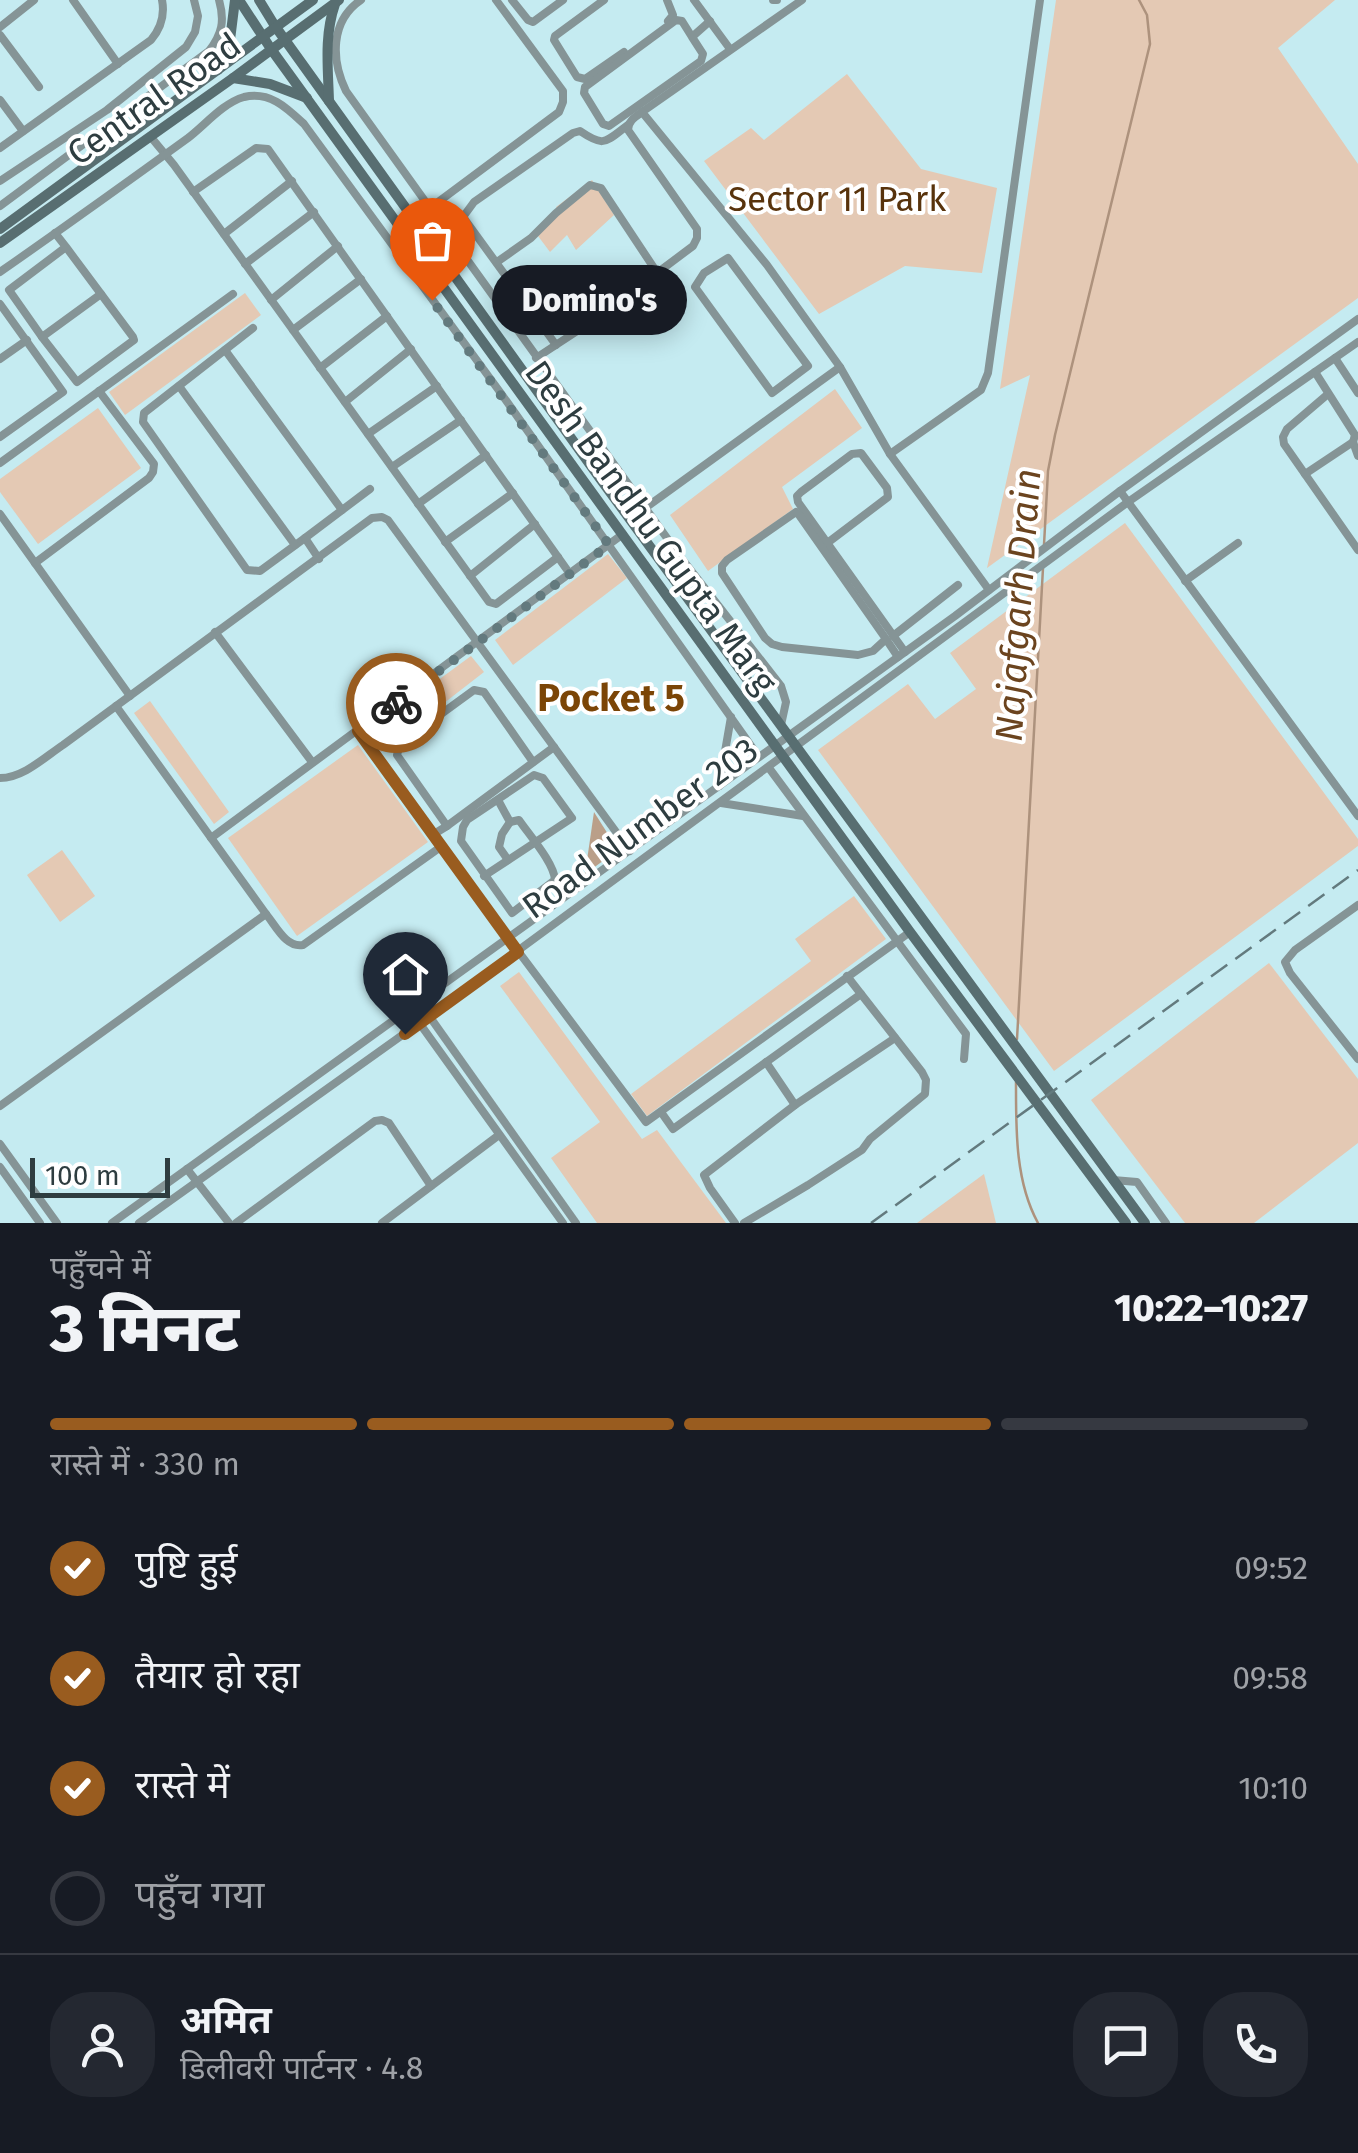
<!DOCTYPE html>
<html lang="hi">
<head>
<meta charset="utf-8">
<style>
  :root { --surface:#171b24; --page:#242831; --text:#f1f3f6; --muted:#9ea1a6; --line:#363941; --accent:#995c1f }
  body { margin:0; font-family:"Fira Sans","Noto Sans Devanagari",sans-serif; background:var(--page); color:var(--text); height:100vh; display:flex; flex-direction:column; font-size:38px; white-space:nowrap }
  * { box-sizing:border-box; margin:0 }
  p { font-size:32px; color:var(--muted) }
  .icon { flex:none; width:55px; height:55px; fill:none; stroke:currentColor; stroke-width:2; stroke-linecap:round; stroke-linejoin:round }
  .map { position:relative; height:1223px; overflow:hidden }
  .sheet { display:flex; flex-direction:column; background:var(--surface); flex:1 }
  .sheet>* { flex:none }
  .scale { position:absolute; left:30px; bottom:25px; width:140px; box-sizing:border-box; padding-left:10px; border:5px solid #2e3d40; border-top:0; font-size:28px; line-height:35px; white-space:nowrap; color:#2e3d40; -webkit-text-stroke:8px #fff; paint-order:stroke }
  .pin { position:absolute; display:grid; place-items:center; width:85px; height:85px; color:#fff; margin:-102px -42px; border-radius:50% 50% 50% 0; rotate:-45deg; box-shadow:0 0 10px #0007 }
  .pin .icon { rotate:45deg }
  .courier { position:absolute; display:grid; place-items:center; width:100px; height:100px; margin:-50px; border:8px solid #995c1f; border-radius:50%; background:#fff; color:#222; box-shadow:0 2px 12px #0007 }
  .bubble { position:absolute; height:70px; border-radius:35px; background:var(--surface); box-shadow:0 5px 25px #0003; font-size:32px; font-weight:800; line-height:70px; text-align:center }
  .headline em { font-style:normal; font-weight:800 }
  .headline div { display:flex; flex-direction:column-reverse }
  .headline { display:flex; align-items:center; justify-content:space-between; height:170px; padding:0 50px }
  h1 { font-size:65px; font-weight:800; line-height:75px }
  .bar { display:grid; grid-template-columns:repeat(4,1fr); gap:15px 10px; align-content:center; height:120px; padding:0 50px }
  .bar i { height:12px; border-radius:8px; background:var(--line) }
  .bar .on { background:var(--accent) }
  .bar p { grid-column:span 4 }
  .line { display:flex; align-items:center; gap:25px; padding:0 50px; border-top:2px solid var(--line) }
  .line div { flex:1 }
  .round { display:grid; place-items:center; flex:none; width:105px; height:105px; border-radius:40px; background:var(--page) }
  ol { padding:0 50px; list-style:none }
  li { display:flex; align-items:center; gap:30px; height:110px }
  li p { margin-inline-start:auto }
  li .icon { padding:10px; border-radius:50%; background:var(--accent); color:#fff; stroke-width:4 }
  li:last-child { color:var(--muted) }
  li i { width:55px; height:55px; border:5px solid var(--line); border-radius:50% }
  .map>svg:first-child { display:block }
  .green { fill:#e4c9b4 }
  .forest { fill:#ba9f89 }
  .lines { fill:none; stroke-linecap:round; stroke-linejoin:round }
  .stream { stroke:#ad927d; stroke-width:2.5 }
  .street { stroke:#859496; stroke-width:8 }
  .secondary { stroke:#586e71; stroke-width:10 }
  .rail { stroke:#637a7e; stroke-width:2.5; stroke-dasharray:20 10; stroke-linecap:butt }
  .done { stroke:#637a7e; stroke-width:10; stroke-dasharray:0 18 }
  .route { stroke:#995c1f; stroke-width:12 }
  .labels { text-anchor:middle; stroke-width:8; stroke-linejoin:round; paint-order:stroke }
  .street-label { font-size:35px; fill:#2e3d40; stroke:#fff }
  .park-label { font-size:35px; fill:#58330c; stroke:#fff }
  .water-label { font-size:38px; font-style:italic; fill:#6b441f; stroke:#fff }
  .neighbourhood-label { font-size:38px; font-weight:bold; fill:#7b4506; stroke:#fff }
</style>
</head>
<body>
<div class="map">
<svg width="1358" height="1223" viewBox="0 0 1358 1223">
  <rect width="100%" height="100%" fill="#c5ebf1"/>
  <g class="green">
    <path d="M 1056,0 L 1335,0 L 1278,48 L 1358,164 L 1358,298 L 987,568 L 1030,375 L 1000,389 Z"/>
    <path d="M 847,74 L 921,169 L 997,188 L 982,273 L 905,266 L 819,314 L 704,161 L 751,128 L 764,140 Z"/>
    <path d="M 592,180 L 614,215 L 576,250 L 567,235 L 550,252 L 535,232 L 559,213 L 556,207 Z"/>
    <path d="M 245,293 L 261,315 L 125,415 L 109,392 Z"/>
    <path d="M 835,389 L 862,428 L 782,487 L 793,509 L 708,571 L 670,515 Z"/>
    <path d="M 98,408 L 141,468 L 38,544 L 0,492 L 0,479 Z"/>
    <path d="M 1125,523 L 1358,839 L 1358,846 L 1054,1071 L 818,750 L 908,684 L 935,719 L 976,689 L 950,653 Z"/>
    <path d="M 608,554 L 627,578 L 513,665 L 495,640 Z"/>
    <path d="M 471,656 L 484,672 L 381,752 L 366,733 Z"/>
    <path d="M 150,701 L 229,812 L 214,824 L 134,713 Z"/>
    <path d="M 358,745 L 428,842 L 297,936 L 228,838 Z"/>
    <path d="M 62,850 L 95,896 L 60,922 L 27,875 Z"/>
    <path d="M 854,896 L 886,939 L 647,1116 L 631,1094 L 811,961 L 795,939 Z"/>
    <path d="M 1269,963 L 1358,1079 L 1358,1143 L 1254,1223 L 1185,1223 L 1091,1100 Z"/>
    <path d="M 519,972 L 642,1139 L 657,1130 L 726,1223 L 597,1223 L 551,1158 L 600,1122 L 500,986 Z"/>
    <path d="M 984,1174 L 996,1223 L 917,1223 Z"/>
  </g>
  <path class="forest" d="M 594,812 L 618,850 L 585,874 Z"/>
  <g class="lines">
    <g class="stream">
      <path d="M 1044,545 L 1048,471 L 1055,435 L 1150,44 L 1147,15 L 1139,0"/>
      <path d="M 1017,1039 L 1043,568"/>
      <path d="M 1016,1082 C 1016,1129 1015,1181 1038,1223"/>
    </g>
    <g class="street">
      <path d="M 73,0 L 118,64"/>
      <path d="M 361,0 C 330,21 331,60 346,91 L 682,559 L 781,686 L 786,702 L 781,725"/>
      <path d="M 512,0 L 528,20 L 533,22 L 563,0"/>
      <path d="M 604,0 L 555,36 L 554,40 L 577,77 L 585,79 L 624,52"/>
      <path d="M 667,0 L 673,15 L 668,21"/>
      <path d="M 694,0 L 730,49"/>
      <path d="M 773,0 L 777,0"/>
      <path d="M 802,0 L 642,112 L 767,265 L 840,367 L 890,454 L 989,590"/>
      <path d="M 0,27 L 34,0"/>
      <path d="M 0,35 L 39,87"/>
      <path d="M 692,37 L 703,54 L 701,61 L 609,126 L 603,124 L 584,93 L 585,87 L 676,20 L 682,21 L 692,37 L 710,21"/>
      <path d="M 0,100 L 23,131"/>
      <path d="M 150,136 L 174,165 L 489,602 L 496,604 L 558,557"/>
      <path d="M 0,148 L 151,40 C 161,28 165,15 162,0"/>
      <path d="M 0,181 L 107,110 L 186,47 L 195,32 L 198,16 L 194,0"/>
      <path d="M 193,192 L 256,148 L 268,149 L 570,574"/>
      <path d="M 0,206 L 209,51 C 222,34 225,21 219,0"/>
      <path d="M 414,220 L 559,112 L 563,102 L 563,91 L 496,0"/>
      <path d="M 55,233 L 66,247 L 133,337 L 134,340 L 77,382 L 42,337 L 9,290 L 66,247"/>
      <path d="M 224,234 L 292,181"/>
      <path d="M 728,258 L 808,366 L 772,393 L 695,287 L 704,273 Z"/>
      <path d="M 497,262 L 531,238 L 556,213 L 590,185 L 601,188 L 658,274"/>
      <path d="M 245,264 L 314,212"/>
      <path d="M 0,272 C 63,228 126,183 188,138 C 205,125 223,103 244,97 C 270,91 287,108 304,124 L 500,392 L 759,757"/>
      <path d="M 271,300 L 338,246"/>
      <path d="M 0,304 L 63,392 L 0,437"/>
      <path d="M 253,328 L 144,413 L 143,422 L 247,570 L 260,571 L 305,538 L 319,559"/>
      <path d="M 293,330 L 361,279"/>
      <path d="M 42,337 L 101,294"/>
      <path d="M 556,345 L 463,217 L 474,202 L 573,133 L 580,131 C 605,148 605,142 628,125"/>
      <path d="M 225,350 L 342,510"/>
      <path d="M 536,358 L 597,318 L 693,246 L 697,238 L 697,229 L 628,130 C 628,121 635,117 642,112"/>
      <path d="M 1335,358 L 1358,393"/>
      <path d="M 0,359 L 27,340"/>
      <path d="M 320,368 L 387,316"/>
      <path d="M 1315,372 L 1355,435 L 1353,442 L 1358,456"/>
      <path d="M 179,386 L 295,545"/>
      <path d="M 1328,394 L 1287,429 L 1283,437 L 1284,444 L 1358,550"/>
      <path d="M 345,402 L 411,349"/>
      <path d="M 368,434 L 437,386"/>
      <path d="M 890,454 L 981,390 L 988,373 L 1040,0"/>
      <path d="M 0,463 L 233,294"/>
      <path d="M 392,467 L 461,420"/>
      <path d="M 1305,474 L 1353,442"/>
      <path d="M 1120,491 L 1358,816"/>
      <path d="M 418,504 L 486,455"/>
      <path d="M 0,514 L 130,696"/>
      <path d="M 630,519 L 840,367"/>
      <path d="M 305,538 L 370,489"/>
      <path d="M 445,542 L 513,493"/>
      <path d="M 826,544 L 888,497 L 887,488 L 861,453 L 852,454 L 801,492 L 797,496 L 798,502 L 905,652"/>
      <path d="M 35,563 L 149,478 L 153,472 L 154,464 L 99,391"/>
      <path d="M 470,576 L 535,524"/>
      <path d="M 1185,581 L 1238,543"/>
      <path d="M 215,632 L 312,762"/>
      <path d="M 893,636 L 958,585"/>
      <path d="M 886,639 L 873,651 L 858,655 L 782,647 L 772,644 L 765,638 L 722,573 L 722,566 L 727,560 L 796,512 L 799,515 L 886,639 L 898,657"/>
      <path d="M 116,706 L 266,914 C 276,926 286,948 303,945 L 442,846"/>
      <path d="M 358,731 L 518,951 L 646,1122 L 910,932"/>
      <path d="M 769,768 L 966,1034 L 964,1059"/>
      <path d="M 0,778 C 23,778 45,757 63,745 L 372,518 L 382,517 L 388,520 L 630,851"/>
      <path d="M 719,786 L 731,717"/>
      <path d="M 498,800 L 510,822 L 502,834 L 499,847 L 508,860"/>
      <path d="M 721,803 L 803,816"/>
      <path d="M 447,826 L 554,747"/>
      <path d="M 434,834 L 447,826 L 397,755 L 400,744 L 474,690 L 484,692 L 533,762"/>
      <path d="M 211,838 L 623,534"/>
      <path d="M 484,876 L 572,818 L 543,778 L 534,775 L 467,820 L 463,827 L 461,841 L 512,913 L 555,880 C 554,863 530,836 519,820 L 510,822"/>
      <path d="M 1358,905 L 1295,950 L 1285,962 L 1290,973 L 1358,1059"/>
      <path d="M 420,1003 L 576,1223"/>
      <path d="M 410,1010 L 563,1223"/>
      <path d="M 766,1062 L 795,1105"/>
      <path d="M 0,1106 L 266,914"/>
      <path d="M 661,1112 L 673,1129 L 861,994 L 847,976"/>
      <path d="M 0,1144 L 57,1223"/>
      <path d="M 0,1167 L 40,1223"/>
      <path d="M 187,1169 L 229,1223"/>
      <path d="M 1113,1180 L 1137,1182 L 1166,1223"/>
      <path d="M 112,1223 L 955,616 L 1120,491 L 1358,319"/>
      <path d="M 139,1223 L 429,1016 L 1128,502 L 1358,342"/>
      <path d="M 236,1223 L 375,1121 L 382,1120 L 389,1123 L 431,1186"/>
      <path d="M 382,1223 L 499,1135"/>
      <path d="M 735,1223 L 710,1188 L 704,1175 L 795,1105 L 895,1038"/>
      <path d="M 744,1223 L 808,1185 L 862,1150 L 870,1139 L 925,1094 L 926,1080 L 922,1072 L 861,994"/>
    </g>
    <g class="secondary">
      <path d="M 239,0 L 271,49 L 910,932 L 1126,1223"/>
      <path d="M 259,0 L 275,26 L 599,477 L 1145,1223"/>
      <path d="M 218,70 L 230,40 L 235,0"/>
      <path d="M 233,78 L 270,84 L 307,98"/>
      <path d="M 329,101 C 328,67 324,36 335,4"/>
      <path d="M 0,229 L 313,0"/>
      <path d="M 0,243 L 233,78 L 339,0"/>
    </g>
    <path class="rail" d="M 871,1223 L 1358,870"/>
  </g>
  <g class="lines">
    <path class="done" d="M 396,703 L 609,545 L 432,300"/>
    <path class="route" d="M 396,703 L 358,731 L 518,952 L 405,1034"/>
  </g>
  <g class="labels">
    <g class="street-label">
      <text transform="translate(154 99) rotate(-35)" y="12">Central Road</text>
      <text transform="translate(651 527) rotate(54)" y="12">Desh Bandhu Gupta Marg</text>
      <text transform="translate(640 828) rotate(-36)" y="12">Road Number 203</text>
    </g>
    <g class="park-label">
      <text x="837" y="211">Sector 11 Park</text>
    </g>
    <g class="water-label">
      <text transform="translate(1018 605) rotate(-86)" y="13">Najafgarh Drain</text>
    </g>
    <g class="neighbourhood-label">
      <text x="611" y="711">Pocket 5</text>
    </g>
  </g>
</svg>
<div class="scale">100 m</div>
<div class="pin" style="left:432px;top:300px;background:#ea580c"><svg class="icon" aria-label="bag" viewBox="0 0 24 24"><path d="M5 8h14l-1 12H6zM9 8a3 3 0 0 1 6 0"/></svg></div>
<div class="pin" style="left:405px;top:1034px;background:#1f2937"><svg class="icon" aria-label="home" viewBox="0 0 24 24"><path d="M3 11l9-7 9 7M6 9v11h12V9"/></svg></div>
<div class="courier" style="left:396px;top:703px"><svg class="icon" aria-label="bike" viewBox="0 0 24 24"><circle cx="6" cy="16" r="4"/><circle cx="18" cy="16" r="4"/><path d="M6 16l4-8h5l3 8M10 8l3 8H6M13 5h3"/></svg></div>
<div class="bubble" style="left:492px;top:265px;width:195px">Domino's</div>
</div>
<section class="sheet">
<div class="headline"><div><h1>3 मिनट</h1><p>पहुँचने में</p></div><em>10:22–10:27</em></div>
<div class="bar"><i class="on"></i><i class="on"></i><i class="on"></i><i></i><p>रास्ते में · 330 m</p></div>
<ol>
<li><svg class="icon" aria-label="check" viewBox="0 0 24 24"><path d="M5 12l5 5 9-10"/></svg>पुष्टि हुई<p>09:52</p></li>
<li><svg class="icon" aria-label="check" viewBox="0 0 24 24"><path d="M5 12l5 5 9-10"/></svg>तैयार हो रहा<p>09:58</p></li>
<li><svg class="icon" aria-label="check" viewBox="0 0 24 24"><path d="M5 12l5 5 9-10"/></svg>रास्ते में<p>10:10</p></li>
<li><i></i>पहुँच गया</li>
</ol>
<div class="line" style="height:180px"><a class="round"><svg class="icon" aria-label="person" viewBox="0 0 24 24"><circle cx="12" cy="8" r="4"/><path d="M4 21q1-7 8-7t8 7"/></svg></a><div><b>अमित</b><p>डिलीवरी पार्टनर · 4.8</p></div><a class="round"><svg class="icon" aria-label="chat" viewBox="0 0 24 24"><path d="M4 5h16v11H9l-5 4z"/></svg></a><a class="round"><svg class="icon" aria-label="phone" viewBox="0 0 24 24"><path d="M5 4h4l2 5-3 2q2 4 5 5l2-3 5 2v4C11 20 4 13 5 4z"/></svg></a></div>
</section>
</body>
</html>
